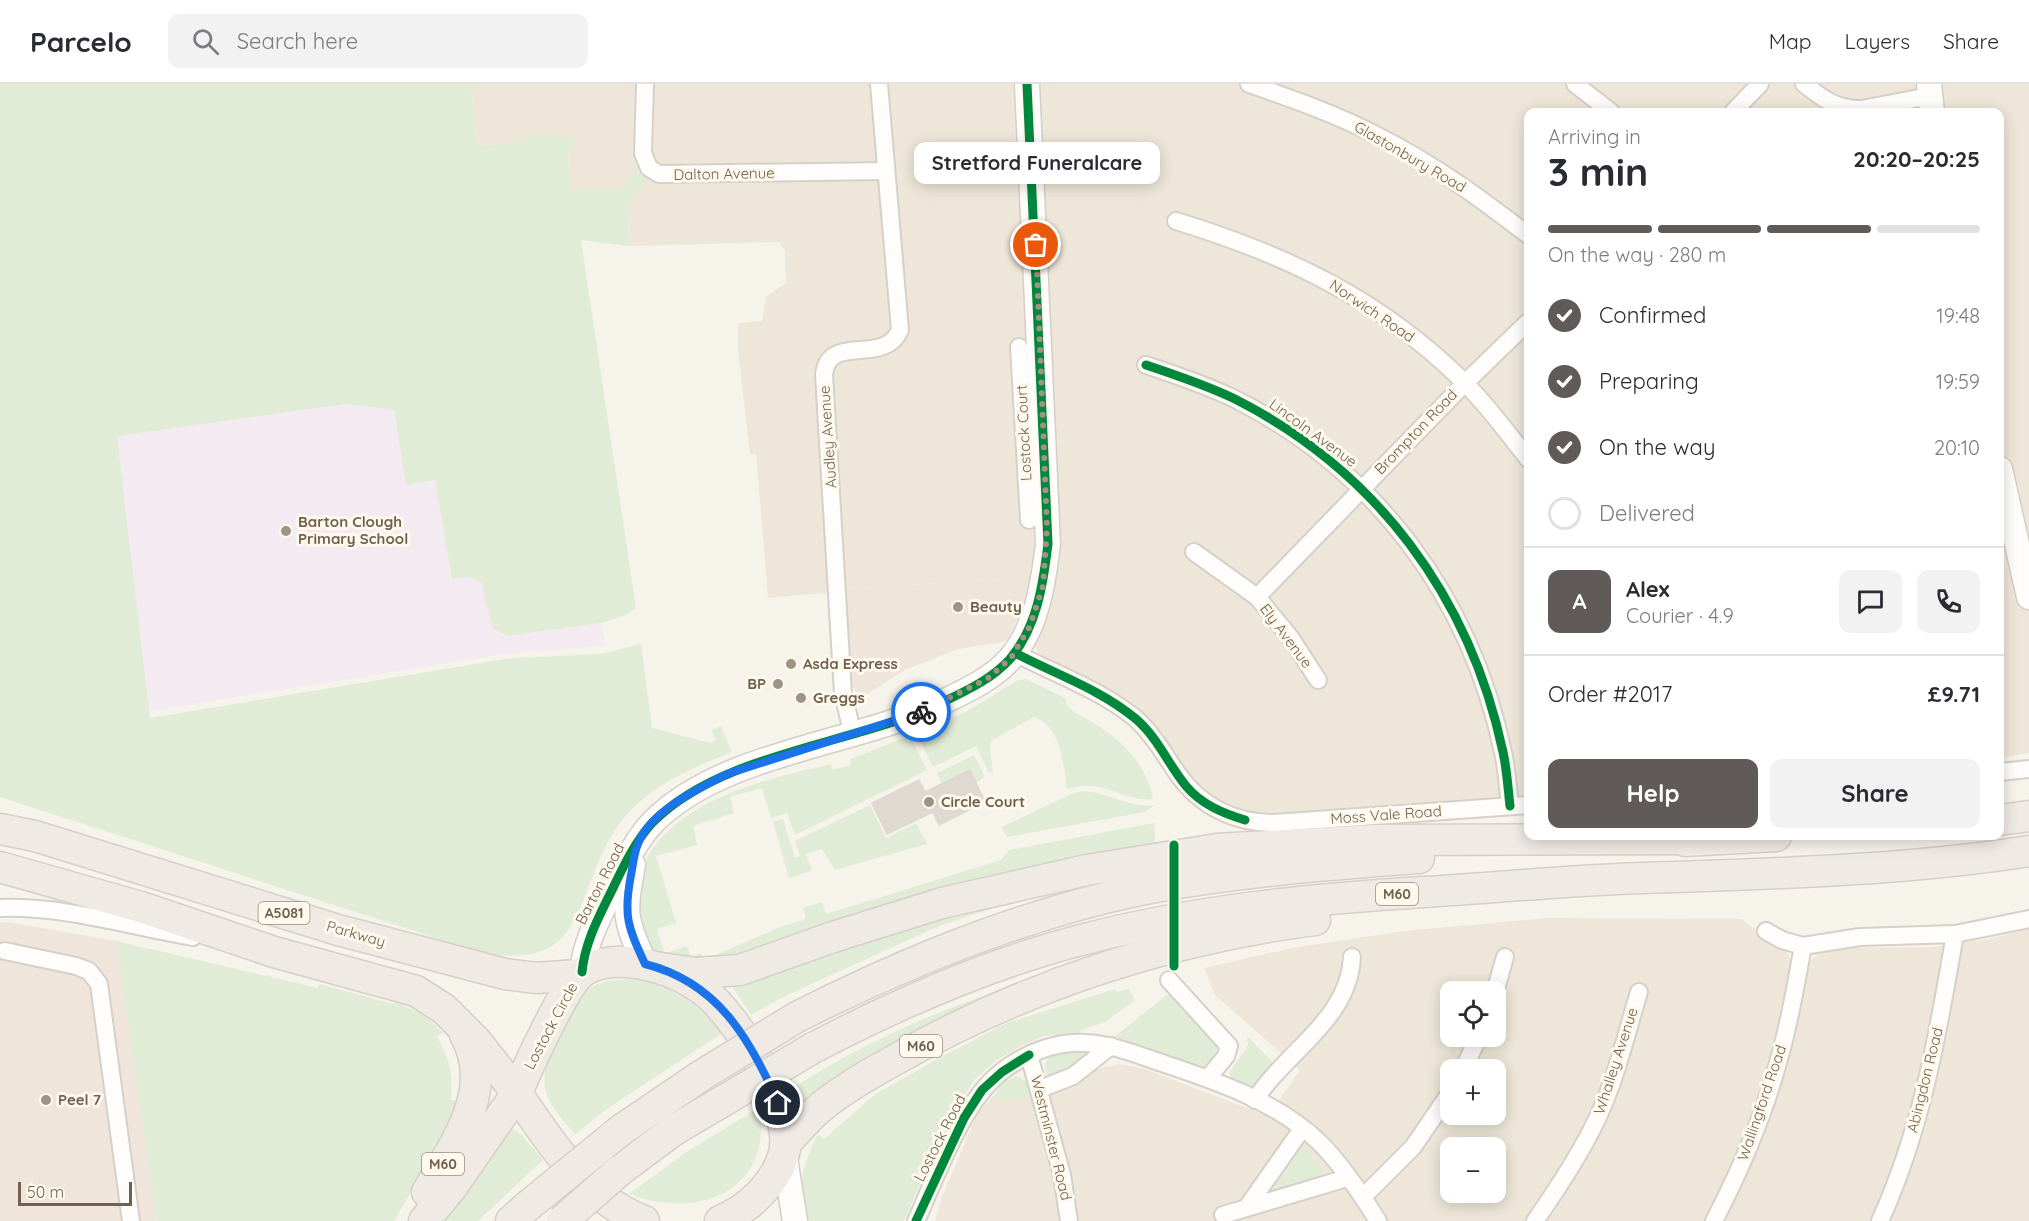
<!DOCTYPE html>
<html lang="en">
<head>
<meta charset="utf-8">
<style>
  :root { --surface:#fff; --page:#f2f2f3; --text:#2b2b33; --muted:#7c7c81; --line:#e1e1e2; --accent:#605a58 }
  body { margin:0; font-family:Quicksand,sans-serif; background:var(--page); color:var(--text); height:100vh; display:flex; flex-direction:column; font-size:22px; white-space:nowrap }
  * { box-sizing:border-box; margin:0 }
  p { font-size:20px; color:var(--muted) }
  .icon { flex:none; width:33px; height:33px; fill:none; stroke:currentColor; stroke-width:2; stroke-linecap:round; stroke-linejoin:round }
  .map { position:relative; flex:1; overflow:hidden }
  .details { position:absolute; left:1524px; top:24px; width:480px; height:732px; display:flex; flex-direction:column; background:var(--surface); border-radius:12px; box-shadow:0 3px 15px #0003 }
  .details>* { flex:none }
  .fabs { position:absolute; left:1440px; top:897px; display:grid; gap:12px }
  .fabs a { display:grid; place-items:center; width:66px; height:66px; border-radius:12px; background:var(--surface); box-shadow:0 3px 15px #0003; font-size:30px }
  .scale { position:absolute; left:18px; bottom:15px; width:114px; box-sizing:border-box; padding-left:6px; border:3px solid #725f4e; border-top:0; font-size:16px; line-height:21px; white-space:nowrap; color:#725f4e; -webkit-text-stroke:4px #fdf9ed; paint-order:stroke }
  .pin { position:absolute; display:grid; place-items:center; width:51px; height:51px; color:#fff; margin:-26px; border:3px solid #fff; border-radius:50%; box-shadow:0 2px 6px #0007 }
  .courier { position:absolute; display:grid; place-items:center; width:60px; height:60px; margin:-30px; border:4px solid #1a73e8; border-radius:50%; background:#fff; color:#222; box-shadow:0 2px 8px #0007 }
  .bubble { position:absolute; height:42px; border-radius:12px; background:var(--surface); box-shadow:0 3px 15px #0003; font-size:20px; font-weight:700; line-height:42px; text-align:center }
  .summary em { font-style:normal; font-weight:700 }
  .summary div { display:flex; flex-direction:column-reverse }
  .summary { display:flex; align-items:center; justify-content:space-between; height:102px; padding:0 24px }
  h1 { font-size:39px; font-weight:700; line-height:45px }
  .bar { display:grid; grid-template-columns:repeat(4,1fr); gap:9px 6px; align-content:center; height:72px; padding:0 24px }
  .bar i { height:8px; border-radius:4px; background:var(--line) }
  .bar .on { background:var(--accent) }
  .bar p { grid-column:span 4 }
  .line { display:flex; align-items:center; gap:15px; padding:0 24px; border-top:2px solid var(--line) }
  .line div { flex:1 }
  .round { display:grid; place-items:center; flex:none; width:63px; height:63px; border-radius:12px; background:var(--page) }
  ol { padding:0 24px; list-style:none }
  li { display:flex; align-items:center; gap:18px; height:66px }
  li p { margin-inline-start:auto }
  li .icon { padding:6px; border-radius:50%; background:var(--accent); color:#fff; stroke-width:4 }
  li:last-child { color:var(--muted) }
  li i { width:33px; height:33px; border:3px solid var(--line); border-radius:50% }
  .button { display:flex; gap:12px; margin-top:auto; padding:12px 24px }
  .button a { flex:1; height:69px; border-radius:12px; background:var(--accent); color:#fff; font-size:24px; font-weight:700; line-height:69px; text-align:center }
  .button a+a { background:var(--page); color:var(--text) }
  header { display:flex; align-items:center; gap:36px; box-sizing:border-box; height:84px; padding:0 30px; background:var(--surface); border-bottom:2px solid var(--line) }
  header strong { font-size:28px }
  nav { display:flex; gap:33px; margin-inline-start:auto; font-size:21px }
  .search { width:420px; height:54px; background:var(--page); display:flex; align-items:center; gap:15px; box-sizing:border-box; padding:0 21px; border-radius:12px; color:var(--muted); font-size:22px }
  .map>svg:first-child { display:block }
  .residential { fill:#eee7d9; fill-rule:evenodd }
  .commercial { fill:#f0e5da }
  .education { fill:#f4ebf2 }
  .green { fill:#e1ecd7 }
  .building { fill:#dfd9d1; stroke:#ded8ce; stroke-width:1.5 }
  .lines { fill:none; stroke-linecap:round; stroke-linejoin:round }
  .street-casing { stroke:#d5d0c9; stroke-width:20 }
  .secondary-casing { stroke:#d4cfc6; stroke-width:27 }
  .highway-casing { stroke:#d5cfc7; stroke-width:33 }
  .street { stroke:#fefdfc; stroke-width:16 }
  .secondary { stroke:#fefdfc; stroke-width:24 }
  .highway { stroke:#f0eae5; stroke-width:30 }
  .highway-bridge-casing { stroke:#d5cfc7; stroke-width:33; stroke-linecap:butt }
  .highway-bridge { stroke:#f0eae5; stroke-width:30 }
  .cycleway-casing { stroke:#fdf9ed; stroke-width:13 }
  .cycleway { stroke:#00873e; stroke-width:9 }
  .done { stroke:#a09385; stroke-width:6; stroke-dasharray:0 10.8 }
  .route { stroke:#1a73e8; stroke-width:8 }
  .poi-dot { fill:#a09385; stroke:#fdf9ed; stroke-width:2 }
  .labels { text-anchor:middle; stroke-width:6; stroke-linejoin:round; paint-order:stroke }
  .shield { fill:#fdf9ed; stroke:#9c8d7e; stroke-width:1.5 }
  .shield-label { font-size:14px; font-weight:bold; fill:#725f4e }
  .street-label { font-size:15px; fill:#725f4e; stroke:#fdf9ed }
  .poi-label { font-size:15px; font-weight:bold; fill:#725f4e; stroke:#fdf9ed; text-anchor:start }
</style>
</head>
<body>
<header>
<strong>Parcelo</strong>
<div class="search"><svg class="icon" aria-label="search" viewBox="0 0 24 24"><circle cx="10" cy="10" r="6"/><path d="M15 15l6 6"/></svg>Search here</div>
<nav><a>Map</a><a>Layers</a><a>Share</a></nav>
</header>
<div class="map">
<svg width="2029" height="1137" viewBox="0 0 2029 1137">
  <rect width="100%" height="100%" fill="#f6f3eb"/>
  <g class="residential">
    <path d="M 471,0 L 2029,0 L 2029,669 L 2000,674 L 2000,28 L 1528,28 L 1528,712 L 1259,731 L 1225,722 L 1192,697 L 1167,659 L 1039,572 L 1034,558 L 1050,500 L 1019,494 L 843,505 L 826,509 L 768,514 L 756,370 L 750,370 L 738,266 L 738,239 L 762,237 L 766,213 L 786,199 L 785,167 L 779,158 L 629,162 L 628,124 L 653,83 L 649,79 L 615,105 L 570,105 L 568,67 L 523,54 L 524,58 L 477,62 Z"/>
    <path d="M 1548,834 L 1741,835 L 1787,868 L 1790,875 L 1812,876 L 1817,870 L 1822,868 L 1849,864 L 1933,863 L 1989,855 L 2029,845 L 2029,1137 L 935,1137 L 942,1113 L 977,1030 L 994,1011 L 1046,1010 L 1071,1002 L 1096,985 L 1119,980 L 1145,985 L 1268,1032 L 1300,986 L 1215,911 L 1204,884 L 1292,864 L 1403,847 ZM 1450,908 L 1496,908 L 1496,952 L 1450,952 ZM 1450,986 L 1496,986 L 1496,1030 L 1450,1030 ZM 1450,1064 L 1496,1064 L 1496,1108 L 1450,1108 Z"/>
  </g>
  <g class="commercial">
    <path d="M 1019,494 L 1030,496 L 1023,524 L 1008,555 L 1002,558 L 958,565 L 905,586 L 866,611 L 856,608 L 848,595 L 843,505 Z"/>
    <path d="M 8,838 L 116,857 L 157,1137 L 0,1137 L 0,839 Z"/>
  </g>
  <path class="education" d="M 346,320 L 394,326 L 406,401 L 435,396 L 452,495 L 469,493 L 481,498 L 508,552 L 601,539 L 606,562 L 511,569 L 149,627 L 117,351 Z"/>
  <g class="green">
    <path d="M 0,0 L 471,0 L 477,62 L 523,58 L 523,53 L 573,52 L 573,67 L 568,68 L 570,105 L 615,105 L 639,86 L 647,94 L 628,124 L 629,162 L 581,156 L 636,524 L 623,532 L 601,539 L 508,552 L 493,545 L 481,498 L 469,493 L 452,495 L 435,396 L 406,401 L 394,326 L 346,320 L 117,352 L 150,634 L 512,574 L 602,570 L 641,560 L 652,644 L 710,659 L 716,656 L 711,646 L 721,642 L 732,668 C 694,683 649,702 623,735 C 571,800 596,889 482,869 L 0,713 Z"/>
    <path d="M 1026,595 L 1065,614 L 1068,622 L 1074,628 C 1112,648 1144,671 1153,715 C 1119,718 1105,693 1067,705 C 1064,682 1061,641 1034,633 L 991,657 L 990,666 L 993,688 L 989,689 L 976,662 L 933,683 L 916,649 L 964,629 L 1018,596 Z"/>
    <path d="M 910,652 L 927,686 L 795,751 L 787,729 L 771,734 L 762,704 L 730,713 L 734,729 L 693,742 L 697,761 L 656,772 L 676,839 L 657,845 L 665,869 L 687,862 L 691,873 L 700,869 L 704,876 L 778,844 L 806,835 L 803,824 L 822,818 L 826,830 L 1001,776 L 1009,766 L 1154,739 L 1156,765 L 765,871 L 694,878 L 640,862 C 638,847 631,820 634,807 C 654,720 757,697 831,680 L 832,686 L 851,681 L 850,675 Z"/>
    <path d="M 974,671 L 985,693 L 976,698 L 969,686 L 942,700 L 937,689 Z"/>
    <path d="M 1083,707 C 1108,708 1130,725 1155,721 L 1145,728 L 1007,753 L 1002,743 L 1071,710 Z"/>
    <path d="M 870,721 L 886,754 L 916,739 L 927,760 L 835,786 L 822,765 L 806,770 L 812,787 L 789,794 L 773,738 L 783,735 L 795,774 L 800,772 L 795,757 Z"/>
    <path d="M 1071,798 L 939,842 L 783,913 L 751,931 L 728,897 L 873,848 Z"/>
    <path d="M 116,857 L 318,904 L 320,900 L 393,920 L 396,918 L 426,932 L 443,949 L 437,953 C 450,974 453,992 451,1016 L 459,1016 L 452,1037 L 394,1137 L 157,1137 Z"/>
    <path d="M 1076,882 L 944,936 L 859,979 L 805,1015 L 793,1004 C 880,947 977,911 1076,882 Z"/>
    <path d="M 626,895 C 667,898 697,917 722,949 L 607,1025 L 575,1050 C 563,1036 549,1022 545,1004 C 539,980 570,918 590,904 C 601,897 614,896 626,895 Z"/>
    <path d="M 1115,905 L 1117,908 L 1129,905 L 1135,916 L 1105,938 L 1084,945 L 1078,950 L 1043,952 L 1021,962 L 997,976 L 975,995 L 944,1045 L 904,1137 L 800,1137 C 800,1103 801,1081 818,1050 L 824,1055 L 874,1011 L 939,974 L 1007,939 Z"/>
    <path d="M 1173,906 L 1224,955 L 1208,993 L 1113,954 Z"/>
    <path d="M 1247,952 L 1277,983 L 1255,1007 L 1234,1001 L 1229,989 L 1248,961 Z"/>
    <path d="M 1083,965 L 1089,968 L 1091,973 L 1053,994 L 1048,992 C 1035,969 1068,967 1083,965 Z"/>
    <path d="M 1017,992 L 1029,999 L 1036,1015 L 992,1015 L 1003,998 Z"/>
    <path d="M 760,1023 C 772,1106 701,1137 629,1110 L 685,1069 Z"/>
    <path d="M 507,1041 L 521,1050 L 543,1076 L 478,1137 L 437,1137 Z"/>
    <path d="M 1301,1060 L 1327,1092 L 1276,1109 L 1271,1103 Z"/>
  </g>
  <path class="building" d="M 970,686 L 985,718 L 939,741 L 933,728 L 887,750 L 872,719 L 919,696 L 925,708 Z"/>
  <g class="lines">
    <defs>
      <g id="street">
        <path d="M 645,0 L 643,69 L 649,84 L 659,90 L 886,87"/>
        <path d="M 1249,0 C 1293,15 1338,31 1380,53 C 1434,80 1481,115 1528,151"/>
        <path d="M 1575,0 L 1611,28"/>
        <path d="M 1804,0 C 1823,15 1836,25 1861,25 L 1930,12"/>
        <path d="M 1733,28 L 1760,0"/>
        <path d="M 1176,137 C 1287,171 1380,215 1464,298 C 1487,321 1508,349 1528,375"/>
        <path d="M 1019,263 L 1029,436"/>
        <path d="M 1146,281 C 1176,291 1206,301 1235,315 C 1377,387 1470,513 1503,668 C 1507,686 1508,705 1510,722"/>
        <path d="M 1194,468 L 1257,513 L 1290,553 L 1318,596"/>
        <path d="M 1257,513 L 1465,299 L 1528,238"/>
        <path d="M 1015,569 C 1055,590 1099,605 1135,634 C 1153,650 1164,670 1177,689 C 1200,722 1234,739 1274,739 L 1528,721"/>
        <path d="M 853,651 L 843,610 L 824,291 C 828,248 884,283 900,246 L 879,0"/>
        <path d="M 2000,688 L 2029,685"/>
        <path d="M 0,824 C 66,822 129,842 193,853"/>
        <path d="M 1766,847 L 1782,856 L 1803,862 L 1860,853 L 1955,850 L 2029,835"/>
        <path d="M 5,867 L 76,882 L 89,887 L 99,900 L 131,1137"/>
        <path d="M 1169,896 L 1229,962 L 1226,972 L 1208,994"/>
        <path d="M 1495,908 L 1505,873"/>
        <path d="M 1029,971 L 1062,1091 L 1069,1137"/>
        <path d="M 1463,986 L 1479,952"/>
        <path d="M 1040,1005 L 1073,992 L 1111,962"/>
        <path d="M 1255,1016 C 1286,967 1349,936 1352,873"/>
        <path d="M 1363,1113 L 1413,1063 L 1450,1009"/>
        <path d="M 1247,1123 L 1302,1045"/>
        <path d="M 1223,1131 L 1347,1094"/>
        <path d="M 916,1137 C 937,1091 961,1020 1001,988 C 1024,970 1055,957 1085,959 C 1110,960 1133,969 1156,977 C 1213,996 1278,1017 1321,1060 C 1341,1080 1363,1113 1378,1137"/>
        <path d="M 1535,1137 C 1558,1104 1580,1071 1597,1035 C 1616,995 1626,951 1639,908"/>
        <path d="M 1714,1137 C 1741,1085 1764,1031 1779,975 C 1790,938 1796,899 1803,862"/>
        <path d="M 1880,1137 C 1922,1045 1938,949 1955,850"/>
      </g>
      <g id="secondary">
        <path d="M 1929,0 L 1932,28"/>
        <path d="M 2000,385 L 2029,513"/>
        <path d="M 633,781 C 624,829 624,835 645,880"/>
        <path d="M 582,888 C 585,857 600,831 613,804 C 624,781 636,756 653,738 C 724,667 856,661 945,617 C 968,606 993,594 1010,575 C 1037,543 1043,501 1048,460 L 1027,0"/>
        <path d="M 784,1068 L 795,1137"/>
      </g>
      <g id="highway">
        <path d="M 2000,736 L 2029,732"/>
        <path d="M 0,745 L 35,752 L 338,846 L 505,890 L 536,894 L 578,891"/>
        <path d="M 1685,757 L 1776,752"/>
        <path d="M 0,783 L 141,823 L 274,868 L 416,907 L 444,925 L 477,958 L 517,1009 L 452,1103 L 424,1137"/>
        <path d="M 661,884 L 696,889 L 740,886 L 833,853 L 942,819 L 1087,786 L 1217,765 L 1375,756 L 1704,755"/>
        <path d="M 797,933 C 906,878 1020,831 1140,806 C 1232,788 1326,781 1419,774"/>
        <path d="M 813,964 C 899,919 990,879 1085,855 C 1196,826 1310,815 1425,808 C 1489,804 1553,798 1618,795 C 1755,790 1893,788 2029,767"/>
        <path d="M 621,1046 L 702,991"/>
        <path d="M 785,1060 C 794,1050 803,1040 813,1030 C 838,1007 870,990 900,973 C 1026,902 1171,854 1315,836"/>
        <path d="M 619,1087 L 674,1046 L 718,1020"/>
        <path d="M 427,1108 C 454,1061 496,1006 465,951"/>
        <path d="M 511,1137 L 529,1121"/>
        <path d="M 644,1137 C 587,1115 549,1058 517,1009 C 526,987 565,901 581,889 C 593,879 613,877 628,878 C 656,881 682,890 704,907 C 737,932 791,1022 785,1065 C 779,1097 749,1125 720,1137"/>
      </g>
    </defs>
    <use href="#street" class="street-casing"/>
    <use href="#secondary" class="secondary-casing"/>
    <use href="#highway" class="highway-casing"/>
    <use href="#street" class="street"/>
    <use href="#secondary" class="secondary"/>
    <use href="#highway" class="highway"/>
    <defs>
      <g id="highway-bridge">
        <path d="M 702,991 L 797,933"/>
        <path d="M 718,1020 L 813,964"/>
        <path d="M 529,1121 L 621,1046"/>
        <path d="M 562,1137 L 619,1087"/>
      </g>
    </defs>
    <use href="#highway-bridge" class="highway-bridge-casing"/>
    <use href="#highway-bridge" class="highway-bridge"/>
    <defs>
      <g id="cycleway">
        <path d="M 1146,281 C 1176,291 1206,301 1235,315 C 1377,387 1470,513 1503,668 C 1507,686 1508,705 1510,722"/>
        <path d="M 1015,569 C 1055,590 1100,605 1136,635 C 1158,654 1168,680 1186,702 C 1201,720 1222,729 1245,736"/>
        <path d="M 1174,761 L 1174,882"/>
        <path d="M 582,888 C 585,857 600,831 613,804 C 624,781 636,756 653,738 C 724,667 856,661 945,617 C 968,606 993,594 1010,575 C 1037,543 1043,501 1048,460 L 1027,0"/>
        <path d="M 916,1137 L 964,1034 L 982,1006 L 1002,988 L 1029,971"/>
      </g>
    </defs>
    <use href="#cycleway" class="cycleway-casing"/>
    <use href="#cycleway" class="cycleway"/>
  </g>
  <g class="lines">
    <path class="done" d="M 921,628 L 987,595 L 1011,574 L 1030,542 L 1043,502 L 1047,444 L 1036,161"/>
    <path class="route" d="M 778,1019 C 750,954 717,898 645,880 C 628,843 623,832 631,791 C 633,781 634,769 638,760 C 649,728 699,704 727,690 L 921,628"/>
  </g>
  <g class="poi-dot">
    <circle cx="286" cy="447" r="6"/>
    <circle cx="958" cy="523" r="6"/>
    <circle cx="791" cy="580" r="6"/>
    <circle cx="778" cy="600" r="6"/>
    <circle cx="801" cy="614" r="6"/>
    <circle cx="929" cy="718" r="6"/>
    <circle cx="46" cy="1016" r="6"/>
  </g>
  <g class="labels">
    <g class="shield">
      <rect x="1376" y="799" width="42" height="22" rx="4.5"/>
      <rect x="258.5" y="818" width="51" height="22" rx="4.5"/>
      <rect x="900" y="951" width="42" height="22" rx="4.5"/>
      <rect x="422" y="1069" width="42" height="22" rx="4.5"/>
    </g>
    <g class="shield-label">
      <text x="1397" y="815">M60</text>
      <text x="284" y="834">A5081</text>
      <text x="921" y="967">M60</text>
      <text x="443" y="1085">M60</text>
    </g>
    <g class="street-label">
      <text transform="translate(1410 73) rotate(30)" y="5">Glastonbury Road</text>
      <text transform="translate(724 90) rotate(-1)" y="5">Dalton Avenue</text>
      <text transform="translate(1372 227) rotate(34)" y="5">Norwich Road</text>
      <text transform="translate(1416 348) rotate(-46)" y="5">Brompton Road</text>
      <text transform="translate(1024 349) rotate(-93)" y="5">Lostock Court</text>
      <text transform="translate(1313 349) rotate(36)" y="5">Lincoln Avenue</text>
      <text transform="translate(828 353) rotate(-94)" y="5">Audley Avenue</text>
      <text transform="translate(1286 552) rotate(53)" y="5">Ely Avenue</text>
      <text transform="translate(1386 731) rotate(-4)" y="5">Moss Vale Road</text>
      <text transform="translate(600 800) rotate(-63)" y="5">Barton Road</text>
      <text transform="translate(356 850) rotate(16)" y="5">Parkway</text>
      <text transform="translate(551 942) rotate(-62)" y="5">Lostock Circle</text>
      <text transform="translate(1616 977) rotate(-72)" y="5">Whalley Avenue</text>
      <text transform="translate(1925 996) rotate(-76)" y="5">Abingdon Road</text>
      <text transform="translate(1762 1019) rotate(-71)" y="5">Wallingford Road</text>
      <text transform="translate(940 1054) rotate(-63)" y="5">Lostock Road</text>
      <text transform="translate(1051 1054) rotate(76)" y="5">Westminster Road</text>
    </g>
    <g class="poi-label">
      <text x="298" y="443">Barton Clough<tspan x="298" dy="17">Primary School</tspan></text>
      <text x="970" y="528">Beauty</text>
      <text x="803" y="585">Asda Express</text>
      <text x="766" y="605" text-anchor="end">BP</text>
      <text x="813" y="619">Greggs</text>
      <text x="941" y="723">Circle Court</text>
      <text x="58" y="1021">Peel 7</text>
    </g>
  </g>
</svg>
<div class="fabs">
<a><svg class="icon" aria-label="locate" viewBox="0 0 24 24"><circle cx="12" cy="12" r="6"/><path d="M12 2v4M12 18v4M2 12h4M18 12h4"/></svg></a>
<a>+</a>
<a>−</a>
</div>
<div class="scale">50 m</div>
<div class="pin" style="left:1036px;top:161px;background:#ea580c"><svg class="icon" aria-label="bag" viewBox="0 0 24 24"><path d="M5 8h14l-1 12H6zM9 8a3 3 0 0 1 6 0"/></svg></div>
<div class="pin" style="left:778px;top:1019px;background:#1f2937"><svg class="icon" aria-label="home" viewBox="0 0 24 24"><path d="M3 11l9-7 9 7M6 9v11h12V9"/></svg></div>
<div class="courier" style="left:921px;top:628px"><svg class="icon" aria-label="bike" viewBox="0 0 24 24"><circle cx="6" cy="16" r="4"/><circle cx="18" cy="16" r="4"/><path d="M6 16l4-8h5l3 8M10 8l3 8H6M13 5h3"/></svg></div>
<div class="bubble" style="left:914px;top:58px;width:246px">Stretford Funeralcare</div>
<section class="details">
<div class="summary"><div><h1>3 min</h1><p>Arriving in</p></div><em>20:20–20:25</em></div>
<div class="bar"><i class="on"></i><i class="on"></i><i class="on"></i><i></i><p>On the way · 280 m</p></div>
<ol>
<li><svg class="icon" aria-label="check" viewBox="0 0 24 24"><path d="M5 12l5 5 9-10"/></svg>Confirmed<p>19:48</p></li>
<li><svg class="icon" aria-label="check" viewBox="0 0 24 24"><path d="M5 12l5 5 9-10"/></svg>Preparing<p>19:59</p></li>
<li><svg class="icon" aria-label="check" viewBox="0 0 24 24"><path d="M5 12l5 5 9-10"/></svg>On the way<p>20:10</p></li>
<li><i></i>Delivered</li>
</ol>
<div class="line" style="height:108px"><b class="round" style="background:var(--accent);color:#fff">A</b><div><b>Alex</b><p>Courier · 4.9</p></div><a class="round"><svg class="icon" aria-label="chat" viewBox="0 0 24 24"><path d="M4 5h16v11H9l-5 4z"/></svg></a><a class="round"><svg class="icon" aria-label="phone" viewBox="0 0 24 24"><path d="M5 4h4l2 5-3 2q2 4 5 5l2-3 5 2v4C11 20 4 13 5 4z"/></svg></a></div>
<div class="line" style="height:78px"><div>Order #2017</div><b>£9.71</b></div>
<div class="button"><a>Help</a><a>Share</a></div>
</section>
</div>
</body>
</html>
